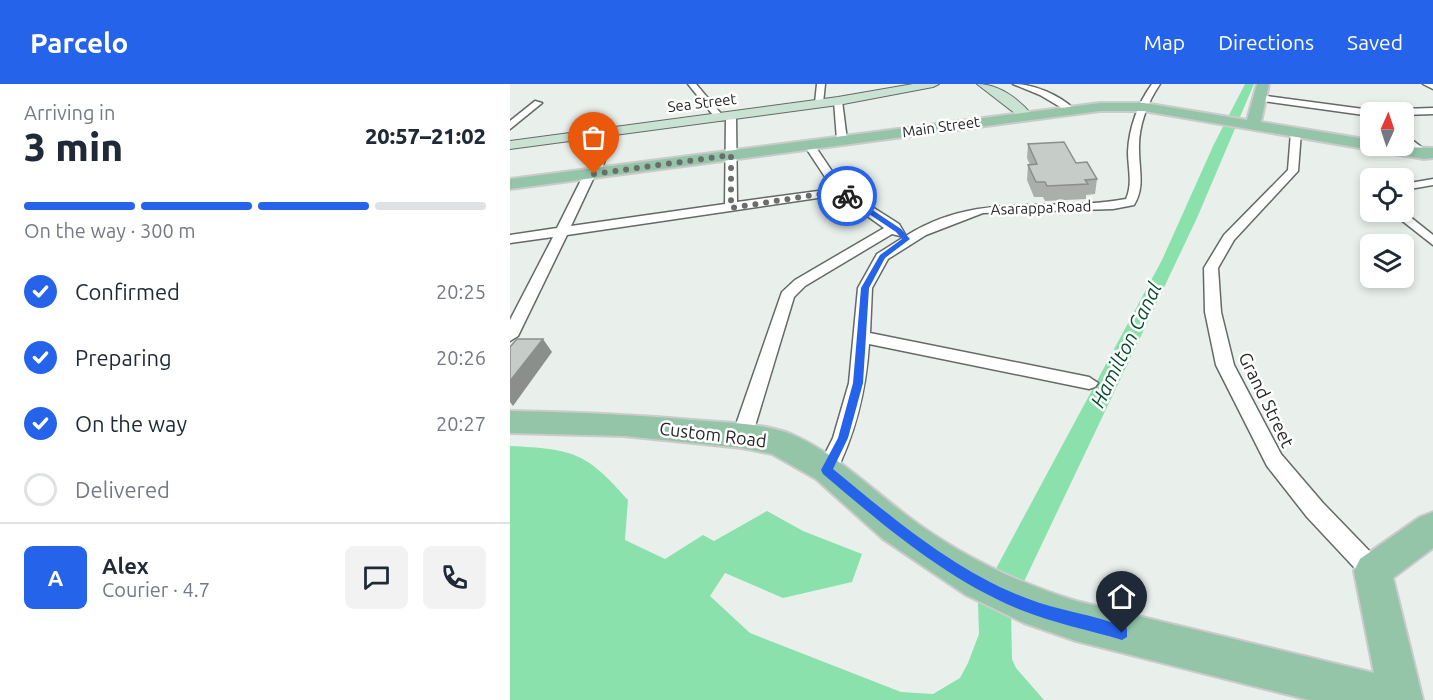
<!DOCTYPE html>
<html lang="en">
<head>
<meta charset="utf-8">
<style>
  :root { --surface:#fff; --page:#f2f2f3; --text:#1f2937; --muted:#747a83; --line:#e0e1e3; --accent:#2563eb }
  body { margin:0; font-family:Ubuntu,sans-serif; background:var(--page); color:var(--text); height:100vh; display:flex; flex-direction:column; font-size:22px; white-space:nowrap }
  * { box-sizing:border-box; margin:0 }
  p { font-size:20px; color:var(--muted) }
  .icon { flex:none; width:33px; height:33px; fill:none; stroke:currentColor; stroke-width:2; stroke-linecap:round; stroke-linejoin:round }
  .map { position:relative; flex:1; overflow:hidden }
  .details { display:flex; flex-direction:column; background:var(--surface); width:510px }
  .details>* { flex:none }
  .needle { width:39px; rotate:3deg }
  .fabs { position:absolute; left:850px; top:18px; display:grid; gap:12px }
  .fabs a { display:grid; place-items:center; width:54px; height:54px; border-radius:9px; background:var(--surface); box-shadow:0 3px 9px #0003; font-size:30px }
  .pin { position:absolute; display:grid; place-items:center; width:51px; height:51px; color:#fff; margin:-62px -26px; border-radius:50% 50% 50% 0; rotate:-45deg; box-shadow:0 0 6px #0007 }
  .pin .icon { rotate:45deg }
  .courier { position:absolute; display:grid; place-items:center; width:60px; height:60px; margin:-30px; border:4px solid #2563eb; border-radius:50%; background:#fff; color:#222; box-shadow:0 2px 8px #0007 }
  .overview em { font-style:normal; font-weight:800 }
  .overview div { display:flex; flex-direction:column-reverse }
  .overview { display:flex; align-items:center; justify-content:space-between; height:102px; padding:0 24px }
  h1 { font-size:39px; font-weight:800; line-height:45px }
  .bar { display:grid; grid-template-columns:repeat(4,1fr); gap:9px 6px; align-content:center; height:72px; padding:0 24px }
  .bar i { height:8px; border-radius:4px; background:var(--line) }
  .bar .on { background:var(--accent) }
  .bar p { grid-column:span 4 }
  .line { display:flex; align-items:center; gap:15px; padding:0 24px; border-top:2px solid var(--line) }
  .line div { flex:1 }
  .round { display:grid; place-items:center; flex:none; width:63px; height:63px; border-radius:9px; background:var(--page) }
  ol { padding:0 24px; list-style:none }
  li { display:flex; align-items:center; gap:18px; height:66px }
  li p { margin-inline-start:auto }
  li .icon { padding:6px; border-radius:50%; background:var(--accent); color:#fff; stroke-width:4 }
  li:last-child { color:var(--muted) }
  li i { width:33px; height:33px; border:3px solid var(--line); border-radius:50% }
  header { display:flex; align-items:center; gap:36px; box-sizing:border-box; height:84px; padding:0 30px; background:var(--accent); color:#fff }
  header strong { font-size:28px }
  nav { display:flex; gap:33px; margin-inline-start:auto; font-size:21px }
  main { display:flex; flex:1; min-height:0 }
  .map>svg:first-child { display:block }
  .water { fill:#8be1ac }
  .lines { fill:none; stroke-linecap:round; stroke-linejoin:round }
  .street-casing { stroke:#646a66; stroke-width:3 }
  .secondary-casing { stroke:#646a66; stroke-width:2 }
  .primary-casing { stroke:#cbcbcb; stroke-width:4 }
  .street { fill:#fff; fill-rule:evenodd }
  .secondary { fill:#cae2d4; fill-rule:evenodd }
  .primary { fill:#94c5a8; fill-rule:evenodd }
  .wall { fill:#aaafac }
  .shaded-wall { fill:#8b8f8c }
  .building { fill:#c6ccc8; stroke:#8b8f8c; stroke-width:1.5 }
  .route { fill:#2563eb }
  .done { stroke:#6a6e6b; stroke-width:6; stroke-dasharray:0 10.8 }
  .labels { text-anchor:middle; stroke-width:5; stroke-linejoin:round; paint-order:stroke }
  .far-street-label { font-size:15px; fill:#252826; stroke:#fff }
  .street-label { font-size:18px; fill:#252826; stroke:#fff }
  .water-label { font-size:20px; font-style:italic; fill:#084c2b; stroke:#fff }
</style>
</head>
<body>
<header>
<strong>Parcelo</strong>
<nav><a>Map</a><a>Directions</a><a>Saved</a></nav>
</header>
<main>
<section class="details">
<div class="overview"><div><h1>3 min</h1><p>Arriving in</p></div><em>20:57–21:02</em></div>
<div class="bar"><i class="on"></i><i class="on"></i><i class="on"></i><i></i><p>On the way · 300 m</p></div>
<ol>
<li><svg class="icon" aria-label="check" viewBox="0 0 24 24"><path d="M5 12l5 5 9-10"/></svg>Confirmed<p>20:25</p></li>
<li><svg class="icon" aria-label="check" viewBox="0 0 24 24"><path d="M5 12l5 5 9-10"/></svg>Preparing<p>20:26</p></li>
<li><svg class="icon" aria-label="check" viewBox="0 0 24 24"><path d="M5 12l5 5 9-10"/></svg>On the way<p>20:27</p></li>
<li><i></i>Delivered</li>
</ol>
<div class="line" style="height:108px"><b class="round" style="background:var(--accent);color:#fff">A</b><div><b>Alex</b><p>Courier · 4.7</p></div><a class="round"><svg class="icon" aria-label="chat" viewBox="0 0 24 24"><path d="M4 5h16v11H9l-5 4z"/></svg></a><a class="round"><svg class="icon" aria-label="phone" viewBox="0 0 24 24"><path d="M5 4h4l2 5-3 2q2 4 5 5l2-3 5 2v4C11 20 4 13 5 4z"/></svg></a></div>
</section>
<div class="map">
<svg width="923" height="616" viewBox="0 0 923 616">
  <rect width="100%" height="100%" fill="#e9f0eb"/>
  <path class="water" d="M 735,0 L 744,0 L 687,134 L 501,525 L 502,575 L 506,584 L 534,616 L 0,616 L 0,362 C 63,365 76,368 118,416 L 115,456 L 155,475 L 193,451 L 204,457 L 257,427 L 293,447 L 352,470 L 342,498 L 273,514 L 215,489 L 200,512 L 240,549 L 391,608 L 423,610 L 450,594 L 458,579 L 469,550 L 468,518 L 652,176 L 704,60 Z"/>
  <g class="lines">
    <defs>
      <g id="street">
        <path d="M 178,0 L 186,0 L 213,32 L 213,36 L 207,36 Z"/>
        <path d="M 307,0 L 315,0 L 313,19 L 309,22 L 305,19 Z"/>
        <path d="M 503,0 C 524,0 549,11 564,25 L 557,27 L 530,11 Z"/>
        <path d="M 642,0 L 650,0 C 637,19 628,43 629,66 C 629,86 635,103 624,121 L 603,125 L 473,129 L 416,151 L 378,175 L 362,204 L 360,249 L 579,293 L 588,299 L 585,303 L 579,305 L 359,260 C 356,307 346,349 324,392 L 317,394 L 310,392 L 307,386 L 323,354 L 339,299 L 348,204 L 367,170 L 394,153 L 382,150 L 295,202 L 284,213 L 242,352 L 239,357 L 232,359 L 225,357 L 222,352 L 272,208 L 285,196 L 374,144 L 328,111 L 57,151 L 8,252 L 0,257 L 0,236 L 43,153 L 0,159 L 0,151 L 47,144 L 74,90 L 80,87 L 97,46 L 105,48 L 90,90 L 84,93 L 61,142 L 215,120 L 216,33 L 221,30 L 226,33 L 227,118 L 323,105 L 294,61 L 299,58 L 303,59 L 334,105 L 389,140 L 396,152 C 469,106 538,129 616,115 C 623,100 618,84 618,68 C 619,44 628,19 642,0 Z"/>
        <path d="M 913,0 L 923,0 L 923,5 Z"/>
        <path d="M 749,11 L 861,26 L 865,28 L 861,28 L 861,32 L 746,16 Z"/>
        <path d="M 328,14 L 332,17 L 337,56 L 332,59 L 327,56 L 324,17 Z"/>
        <path d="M 25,17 L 32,19 L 0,45 L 0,37 Z"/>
        <path d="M 923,24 L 923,30 L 894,31 L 886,28 L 891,25 Z"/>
        <path d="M 786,45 L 791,48 L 788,87 L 724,156 L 708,184 L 711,228 L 724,281 L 771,370 L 813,419 L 871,479 L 875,487 L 871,495 L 863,498 L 855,495 L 797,433 L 757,382 L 706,281 L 695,228 L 694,184 L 714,151 L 778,86 L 781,48 Z"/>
        <path d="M 894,50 L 918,68 L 918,72 L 910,72 L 894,58 Z"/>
        <path d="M 923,95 L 923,101 L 894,106 L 894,100 Z"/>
        <path d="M 881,128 L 894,128 L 923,151 L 923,161 Z"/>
      </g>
      <g id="secondary">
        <path d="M 403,0 L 429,0 L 423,3 L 328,21 L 0,65 L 0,57 L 328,13 Z"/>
        <path d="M 467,0 C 489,0 509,15 522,31 L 516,35 L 511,34 Z"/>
      </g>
      <g id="primary">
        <path d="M 747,0 L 759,0 L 751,38 L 861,56 L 861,62 L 923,64 L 923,74 L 914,75 L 634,27 L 590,27 L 0,105 L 0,95 L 590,19 L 634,19 L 737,36 Z"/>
        <path d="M 0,327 C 66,328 130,331 196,337 C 223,339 255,340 281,350 C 325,369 359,403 396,431 C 447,470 505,498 566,517 L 864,589 L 844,487 L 850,475 L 910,433 L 923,428 L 923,464 L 883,494 L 913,616 L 799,616 L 566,557 L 514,539 L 456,511 L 373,455 L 306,395 L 262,370 L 232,364 L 114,352 L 0,349 Z"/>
      </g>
    </defs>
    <use href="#street" class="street-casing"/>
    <use href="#secondary" class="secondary-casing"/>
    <use href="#primary" class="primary-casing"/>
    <use href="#street" class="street"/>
    <use href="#secondary" class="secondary"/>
    <use href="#primary" class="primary"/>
  </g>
  <path class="wall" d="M 518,60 L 566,79 L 587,95 L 585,110 L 576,111 L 576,115 L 535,117 L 533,113 L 524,113 L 517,96 L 518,81 L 520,81 L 517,74 Z"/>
  <path class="shaded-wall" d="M 33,255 L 42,268 L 3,322 L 0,318 L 0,297 Z"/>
  <g class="building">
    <path d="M 554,58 L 566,79 L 577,78 L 587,95 L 575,96 L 578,100 L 537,102 L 535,98 L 526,98 L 518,81 L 527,80 L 518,60 Z"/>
    <path d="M 7,255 L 33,255 L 0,297 L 0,263 Z"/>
  </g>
  <path class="route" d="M 335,111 L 340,111 L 391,145 L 400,155 L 375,174 L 359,204 L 353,299 L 338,354 L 323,385 C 380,432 446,488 516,514 C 548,527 584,530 617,544 L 617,553 L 612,556 C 579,546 543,539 511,526 C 437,496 373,441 313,390 L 311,386 L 328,354 L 343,299 L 351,204 L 370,171 L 392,155 L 386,148 L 335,114 Z"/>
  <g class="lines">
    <path class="done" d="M 84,90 L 221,71 L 221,124 L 330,107 L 337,112"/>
  </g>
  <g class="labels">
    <g class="far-street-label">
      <text transform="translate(192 19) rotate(-7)" y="5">Sea Street</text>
      <text transform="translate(431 43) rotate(-8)" y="5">Main Street</text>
      <text transform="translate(531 124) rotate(-2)" y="5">Asarappa Road</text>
    </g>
    <g class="street-label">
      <text transform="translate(756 316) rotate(64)" y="6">Grand Street</text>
      <text transform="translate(203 351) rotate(7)" y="6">Custom Road</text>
    </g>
    <g class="water-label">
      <text transform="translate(616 261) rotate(-64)" y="7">Hamilton Canal</text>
    </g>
  </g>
</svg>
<div class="fabs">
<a><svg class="needle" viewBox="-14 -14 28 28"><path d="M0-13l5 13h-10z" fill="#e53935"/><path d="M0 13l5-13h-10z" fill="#747a83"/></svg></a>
<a><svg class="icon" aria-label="locate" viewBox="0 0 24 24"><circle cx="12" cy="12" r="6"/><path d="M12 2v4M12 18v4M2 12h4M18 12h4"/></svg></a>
<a><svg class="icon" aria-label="layers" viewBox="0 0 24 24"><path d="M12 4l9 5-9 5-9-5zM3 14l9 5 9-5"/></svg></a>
</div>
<div class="pin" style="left:84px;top:90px;background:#ea580c"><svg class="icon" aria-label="bag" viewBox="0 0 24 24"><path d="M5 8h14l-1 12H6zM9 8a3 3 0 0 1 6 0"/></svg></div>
<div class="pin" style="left:612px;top:549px;background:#1f2937"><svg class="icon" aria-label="home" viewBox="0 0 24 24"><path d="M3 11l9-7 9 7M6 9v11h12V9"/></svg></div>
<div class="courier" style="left:337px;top:112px"><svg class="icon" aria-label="bike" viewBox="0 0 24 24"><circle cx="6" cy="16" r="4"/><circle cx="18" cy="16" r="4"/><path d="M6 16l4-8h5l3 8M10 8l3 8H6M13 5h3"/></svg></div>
</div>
</main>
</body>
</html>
